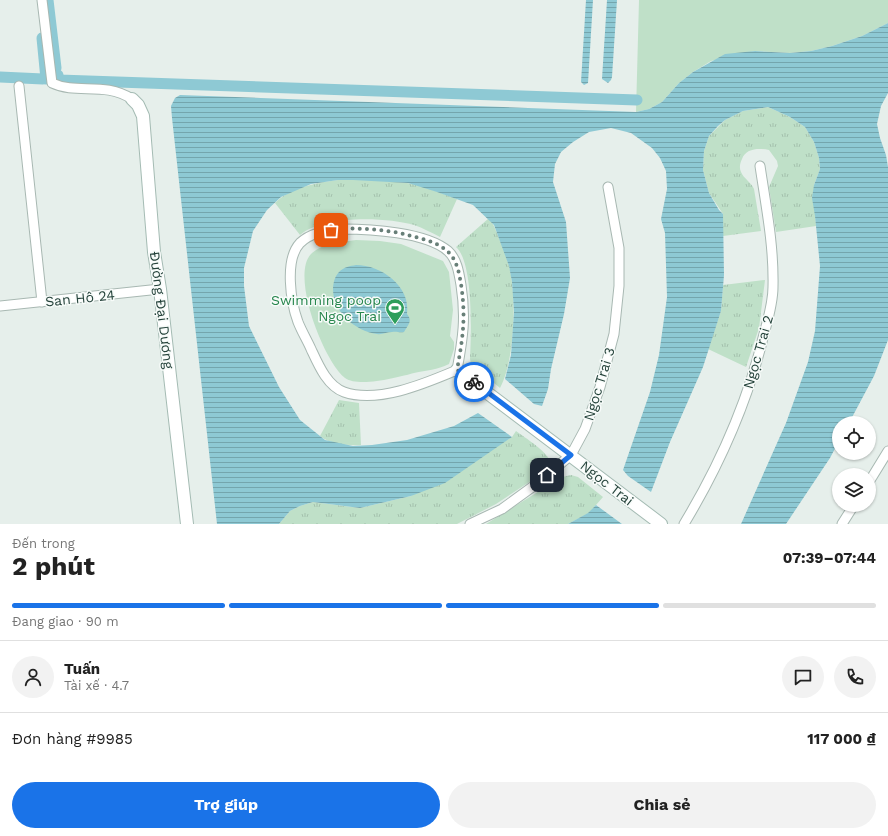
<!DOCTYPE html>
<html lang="vi">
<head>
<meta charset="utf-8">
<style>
  :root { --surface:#fff; --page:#f2f2f2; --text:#222; --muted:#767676; --line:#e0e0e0; --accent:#1a73e8 }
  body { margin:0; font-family:"Work Sans",sans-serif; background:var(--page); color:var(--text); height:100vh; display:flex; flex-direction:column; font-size:15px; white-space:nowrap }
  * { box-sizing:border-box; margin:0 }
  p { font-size:13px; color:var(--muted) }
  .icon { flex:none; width:22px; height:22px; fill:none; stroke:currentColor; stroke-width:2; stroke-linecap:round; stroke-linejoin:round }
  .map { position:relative; height:524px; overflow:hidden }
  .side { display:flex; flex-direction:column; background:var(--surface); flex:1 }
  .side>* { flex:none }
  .controls { position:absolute; left:832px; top:416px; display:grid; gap:8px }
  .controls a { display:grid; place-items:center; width:44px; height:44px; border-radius:50%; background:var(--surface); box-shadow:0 1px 3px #0004; font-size:20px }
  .pin { position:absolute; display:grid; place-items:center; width:34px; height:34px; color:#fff; margin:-17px; border-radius:8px; box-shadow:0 2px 6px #0006 }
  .courier { position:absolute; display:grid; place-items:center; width:40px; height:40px; margin:-20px; border:3px solid #1a73e8; border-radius:50%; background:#fff; color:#222; box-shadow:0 1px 5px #0007 }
  .headline em { font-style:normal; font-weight:700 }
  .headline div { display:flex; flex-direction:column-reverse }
  .headline { display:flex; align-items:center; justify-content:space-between; height:68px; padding:0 12px }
  h1 { font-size:26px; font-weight:700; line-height:30px }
  .bar { display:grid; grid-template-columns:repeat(4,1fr); gap:6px 4px; align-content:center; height:48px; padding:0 12px }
  .bar i { height:5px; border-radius:3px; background:var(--line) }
  .bar .active { background:var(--accent) }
  .bar p { grid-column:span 4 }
  .line { display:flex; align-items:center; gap:10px; padding:0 12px; border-top:1px solid var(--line) }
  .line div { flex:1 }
  .round { display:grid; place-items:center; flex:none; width:42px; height:42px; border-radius:21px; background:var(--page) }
  .primary-button { display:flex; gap:8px; margin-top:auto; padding:8px 12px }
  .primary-button a { flex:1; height:46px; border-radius:24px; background:var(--accent); color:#fff; font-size:16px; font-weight:700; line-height:46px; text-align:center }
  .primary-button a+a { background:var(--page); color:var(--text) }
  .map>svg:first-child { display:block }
  .grass { fill:url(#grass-tufts) }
  .green { fill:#bfe0c8 }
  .water { fill:url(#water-rules) }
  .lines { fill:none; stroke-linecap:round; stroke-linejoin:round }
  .canal { stroke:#8ec9d4; stroke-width:11 }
  .street-casing { stroke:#a8b8b2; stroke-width:11 }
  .secondary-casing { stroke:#a4bbb3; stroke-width:14 }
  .street { stroke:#fff; stroke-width:9 }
  .secondary { stroke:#fff; stroke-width:12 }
  .done { stroke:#687f78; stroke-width:4; stroke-dasharray:0 7.2 }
  .route { stroke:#1a73e8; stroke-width:5 }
  .labels { text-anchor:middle; stroke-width:3; stroke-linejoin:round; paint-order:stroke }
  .street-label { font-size:14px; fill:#24423a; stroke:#f7fbf9 }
  .leisure-label { font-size:14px; fill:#27864d; stroke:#f7fbf9; text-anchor:end }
</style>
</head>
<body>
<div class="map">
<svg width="888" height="524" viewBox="0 0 888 524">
  <defs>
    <pattern id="grass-tufts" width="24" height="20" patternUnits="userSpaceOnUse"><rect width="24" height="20" fill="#bfe0c8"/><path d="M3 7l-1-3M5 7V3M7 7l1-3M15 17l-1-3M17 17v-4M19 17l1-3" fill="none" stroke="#a4c1ad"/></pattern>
    <pattern id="water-rules" width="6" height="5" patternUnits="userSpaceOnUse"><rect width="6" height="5" fill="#8ec9d4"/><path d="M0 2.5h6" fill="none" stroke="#74a5ad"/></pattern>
  </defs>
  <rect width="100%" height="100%" fill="#e6efeb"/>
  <g class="grass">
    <path d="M 768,107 L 790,117 L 805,127 L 814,142 L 819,158 L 820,169 L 814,185 L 816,226 L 776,232 L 769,187 L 778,166 L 777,161 L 769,150 C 759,148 746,148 742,159 C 740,163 739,168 741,172 C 744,179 751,182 754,189 L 761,231 L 723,236 L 723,214 L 709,193 L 703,170 L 704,151 L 709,136 L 725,120 L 743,111 Z"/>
    <path d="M 338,180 C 361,179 385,180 407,183 C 424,186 441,193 457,199 L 440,237 C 432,233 423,228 414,225 C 386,217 323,215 300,235 L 275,203 C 291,187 316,183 338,180 Z"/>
    <path d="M 489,218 C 495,226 497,234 501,243 C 504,251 507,258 509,266 C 517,296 515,360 500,388 L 471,364 L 470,359 C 471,335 474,263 456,247 Z"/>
    <path d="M 765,280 L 759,328 L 746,367 L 708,349 L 721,311 L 723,285 Z"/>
    <path d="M 339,400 L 359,403 L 361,445 C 349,446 329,444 320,436 Z"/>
    <path d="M 516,431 C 524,437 550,453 550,463 C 550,465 549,468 549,469 L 496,504 L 457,524 L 279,524 L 290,511 L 300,506 L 313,502 L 360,508 L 411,496 L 498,445 L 512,437 Z"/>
    <path d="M 571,475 L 578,477 L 603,497 L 589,513 L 568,524 L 486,524 L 562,477 Z"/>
  </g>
  <g class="green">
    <path d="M 639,0 L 888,0 L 888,23 L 862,36 L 832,46 L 811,51 L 790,53 L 755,51 L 711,61 L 693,72 L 679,83 L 662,102 L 649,109 L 636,112 Z"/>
    <path d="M 356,240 L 380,241 L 401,244 L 443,261 L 449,272 L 453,310 L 450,336 L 454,342 L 454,349 L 449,364 C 437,370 427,370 414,373 C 399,377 359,388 345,378 C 324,362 289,273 312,253 C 323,243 342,242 356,240 Z"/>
  </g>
  <g class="water">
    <path d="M 586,0 L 593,0 L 588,83 L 584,85 L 581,82 Z"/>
    <path d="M 607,0 L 617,0 L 612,77 L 611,80 L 608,83 L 602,79 Z"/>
    <path d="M 888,23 L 888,93 L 881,106 L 877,124 L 880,138 L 886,155 L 888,167 L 888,340 L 874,376 L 849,423 L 839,423 L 839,441 L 830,458 L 786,524 L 741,524 L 786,423 L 808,362 L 815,331 L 820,266 L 815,216 L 812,198 L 814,185 L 820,169 L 819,158 L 814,142 L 805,127 L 790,117 L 768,107 L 743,111 L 725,120 L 718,126 L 709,136 L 704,151 L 703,170 L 709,193 L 719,210 L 723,214 L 724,275 L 721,311 L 703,367 L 670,442 L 651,492 L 628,476 L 623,470 L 650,392 L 659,355 L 667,297 L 665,233 L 661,219 L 667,189 L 666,171 L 660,158 L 652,148 L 631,133 L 611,128 L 589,132 L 573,142 L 561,152 L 555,164 L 553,182 L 566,222 L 570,278 L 564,314 L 551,369 L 548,389 L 542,406 L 534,404 L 505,379 L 511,355 L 514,312 L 512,282 L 509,266 L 494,225 L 473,205 L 437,192 L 408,183 L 353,180 L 338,180 L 311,184 L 281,197 L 267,210 L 253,231 L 244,268 L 244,286 L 249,326 L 279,387 L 300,420 L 325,440 L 353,446 L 372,445 L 407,440 L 454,426 L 478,413 L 512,437 L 445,483 L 411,496 L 360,508 L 313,502 L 300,506 L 290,511 L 279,524 L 217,524 L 172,118 L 171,106 L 175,98 L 180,95 L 636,112 L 649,109 L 662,102 L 679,83 L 693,72 L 725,54 L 755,51 L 790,53 L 811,51 L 832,46 L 862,36 Z"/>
    <path d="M 356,265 C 381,265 411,286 407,314 C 413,321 408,325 404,332 C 399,333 397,331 392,332 C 387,332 382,335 377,334 C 355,331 333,312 333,289 C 333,283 335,276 339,272 C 344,267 350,266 356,265 Z"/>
    <path d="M 596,505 L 622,524 L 568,524 L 588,513 Z"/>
  </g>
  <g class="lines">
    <g class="canal">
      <path d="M 48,0 L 56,68"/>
      <path d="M 42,38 L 46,79"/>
      <path d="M 58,75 L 59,80 L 637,100"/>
      <path d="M 0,77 L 43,79"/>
    </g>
    <defs>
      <g id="street">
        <path d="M 42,0 L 52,83 C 77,95 104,81 132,99"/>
        <path d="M 19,86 L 42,302"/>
        <path d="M 342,229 C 370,229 426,232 448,251 C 457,259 459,273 461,285 C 466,317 463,338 457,370 C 426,383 378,404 344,392 C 327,386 318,364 311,349 C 307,340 302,332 298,322 C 291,303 284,260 300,243 C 311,232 327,231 342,229 Z"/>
        <path d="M 0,306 L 160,289"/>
        <path d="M 869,482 L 888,451"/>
        <path d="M 470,524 L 502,509 L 535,485 L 571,455 L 585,429 L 600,387 L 614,334 L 619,286 L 619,248 L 608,187"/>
        <path d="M 684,524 C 719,466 748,401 764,334 C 768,319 773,303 773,287 C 774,246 766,206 760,166"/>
        <path d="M 842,524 L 854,505"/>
      </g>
      <g id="secondary">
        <path d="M 132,99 L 138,105 L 143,116 L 154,252 L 160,289 L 187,524"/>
        <path d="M 457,370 L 661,524"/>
      </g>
    </defs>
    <use href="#street" class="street-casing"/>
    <use href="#secondary" class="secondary-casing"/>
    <use href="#street" class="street"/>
    <use href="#secondary" class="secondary"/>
  </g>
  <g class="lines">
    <path class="done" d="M 331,230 C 355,227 381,229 404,234 C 419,238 436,241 447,251 C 457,259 459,273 461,284 C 466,317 463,337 457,370 L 474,382"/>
    <path class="route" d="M 474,382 L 571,455 L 547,475"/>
  </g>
  <defs>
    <symbol id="stadium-pin" viewBox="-11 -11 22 30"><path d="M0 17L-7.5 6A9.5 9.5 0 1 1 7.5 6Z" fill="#2e9e5b" stroke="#f7fbf9"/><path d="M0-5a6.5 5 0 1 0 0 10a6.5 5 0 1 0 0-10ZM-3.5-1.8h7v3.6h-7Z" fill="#fff"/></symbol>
  </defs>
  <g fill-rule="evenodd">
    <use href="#stadium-pin" x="384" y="297" width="22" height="30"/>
  </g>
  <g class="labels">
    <g class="street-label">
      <text transform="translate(80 298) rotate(-6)" y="5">San Hô 24</text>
      <text transform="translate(162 310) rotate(83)" y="5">Đường Đại Dương</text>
      <text transform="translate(758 352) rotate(-74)" y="5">Ngọc Trai 2</text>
      <text transform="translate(599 384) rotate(-73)" y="5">Ngọc Trai 3</text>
      <text transform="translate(607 483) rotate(38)" y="5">Ngọc Trai</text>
    </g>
    <g class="leisure-label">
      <text x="381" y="305">Swimming poop<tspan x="381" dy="16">Ngọc Trai</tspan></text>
    </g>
  </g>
</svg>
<div class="controls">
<a><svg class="icon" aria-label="locate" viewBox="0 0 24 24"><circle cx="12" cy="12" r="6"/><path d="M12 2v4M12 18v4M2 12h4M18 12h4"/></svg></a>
<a><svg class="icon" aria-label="layers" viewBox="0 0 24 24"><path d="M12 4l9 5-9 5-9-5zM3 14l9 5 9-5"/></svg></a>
</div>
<div class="pin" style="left:331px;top:230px;background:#ea580c"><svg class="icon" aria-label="bag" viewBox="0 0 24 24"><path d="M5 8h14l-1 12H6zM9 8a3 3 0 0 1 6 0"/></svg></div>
<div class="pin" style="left:547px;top:475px;background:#1f2937"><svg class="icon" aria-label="home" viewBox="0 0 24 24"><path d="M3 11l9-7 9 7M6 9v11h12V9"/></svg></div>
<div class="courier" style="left:474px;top:382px"><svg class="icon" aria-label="bike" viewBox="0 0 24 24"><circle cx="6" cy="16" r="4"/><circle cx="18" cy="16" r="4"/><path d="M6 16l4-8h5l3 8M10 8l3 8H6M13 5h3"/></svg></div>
</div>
<section class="side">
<div class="headline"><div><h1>2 phút</h1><p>Đến trong</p></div><em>07:39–07:44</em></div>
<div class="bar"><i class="active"></i><i class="active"></i><i class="active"></i><i></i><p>Đang giao · 90 m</p></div>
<div class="line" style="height:72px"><a class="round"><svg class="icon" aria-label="person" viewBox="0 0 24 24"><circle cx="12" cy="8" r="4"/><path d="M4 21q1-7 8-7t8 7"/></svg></a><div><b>Tuấn</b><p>Tài xế · 4.7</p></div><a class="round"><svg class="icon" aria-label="chat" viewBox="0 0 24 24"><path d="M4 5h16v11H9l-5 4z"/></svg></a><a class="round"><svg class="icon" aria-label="phone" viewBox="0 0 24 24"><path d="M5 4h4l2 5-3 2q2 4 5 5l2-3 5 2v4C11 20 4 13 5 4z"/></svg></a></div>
<div class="line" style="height:52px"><div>Đơn hàng #9985</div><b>117 000 ₫</b></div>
<div class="primary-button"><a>Trợ giúp</a><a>Chia sẻ</a></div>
</section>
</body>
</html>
